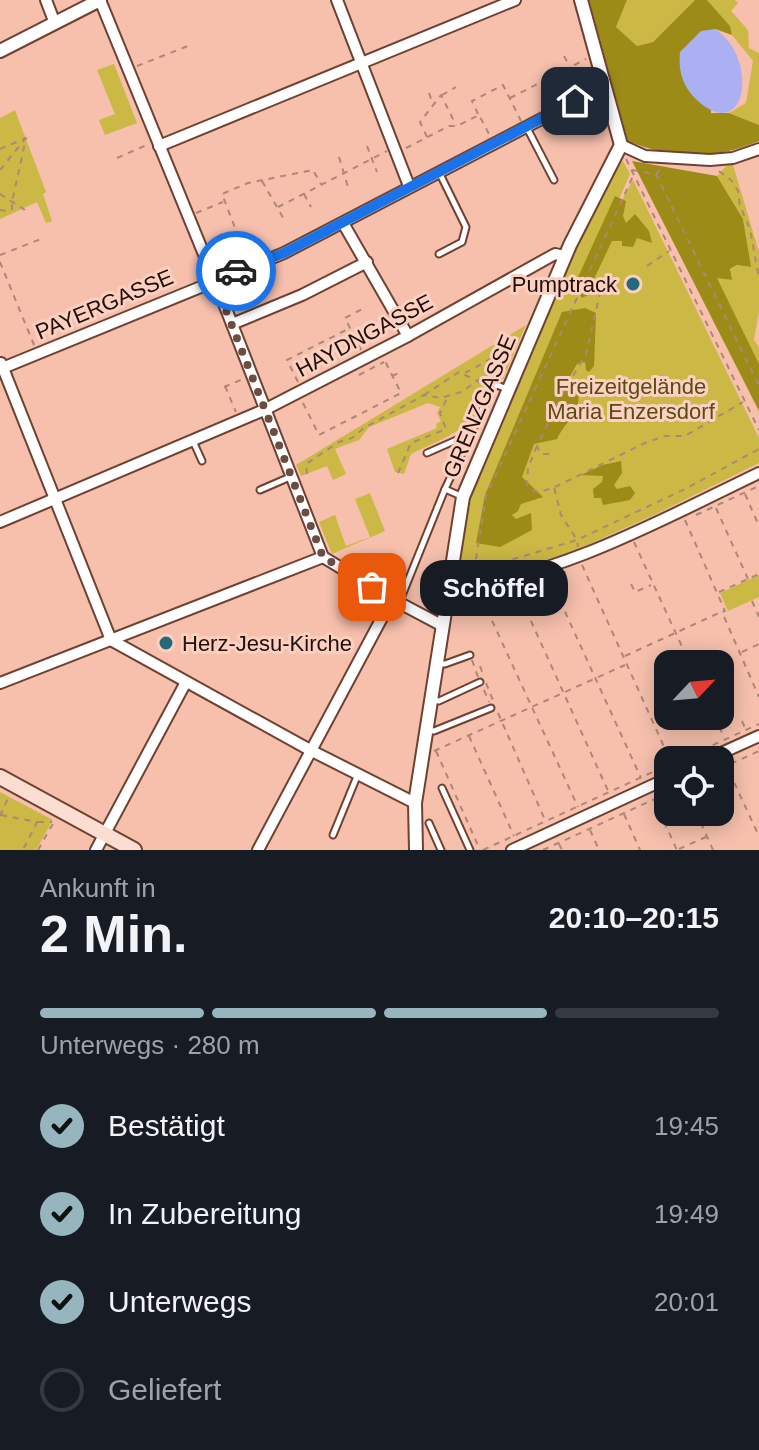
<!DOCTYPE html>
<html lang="de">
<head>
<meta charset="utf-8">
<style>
  :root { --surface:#171b24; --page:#20242c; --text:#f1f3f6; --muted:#9ea1a6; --line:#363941; --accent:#96b5bf }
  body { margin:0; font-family:Helvetica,sans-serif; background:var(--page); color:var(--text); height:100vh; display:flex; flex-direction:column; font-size:30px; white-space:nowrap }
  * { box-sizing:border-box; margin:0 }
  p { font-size:26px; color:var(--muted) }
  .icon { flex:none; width:44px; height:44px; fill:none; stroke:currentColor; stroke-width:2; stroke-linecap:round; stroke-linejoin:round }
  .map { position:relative; height:850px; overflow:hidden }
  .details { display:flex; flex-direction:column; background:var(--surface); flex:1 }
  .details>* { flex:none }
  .needle { width:52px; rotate:64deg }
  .buttons { position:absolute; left:654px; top:650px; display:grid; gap:16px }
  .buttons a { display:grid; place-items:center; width:80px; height:80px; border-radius:16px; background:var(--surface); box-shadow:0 4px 20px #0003; font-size:40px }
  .pin { position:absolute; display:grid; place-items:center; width:68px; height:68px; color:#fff; margin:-34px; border-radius:16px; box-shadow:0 4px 12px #0006 }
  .courier { position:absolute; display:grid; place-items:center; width:80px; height:80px; margin:-40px; border:6px solid #1a73e8; border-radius:50%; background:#fff; color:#222; box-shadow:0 2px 10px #0007 }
  .bubble { position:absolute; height:56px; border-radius:24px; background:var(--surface); box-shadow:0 4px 20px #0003; font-size:26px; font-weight:600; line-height:56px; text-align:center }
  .headline em { font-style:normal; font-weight:600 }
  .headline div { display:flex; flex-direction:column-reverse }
  .headline { display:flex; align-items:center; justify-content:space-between; height:136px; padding:0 40px }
  h1 { font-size:52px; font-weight:600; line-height:60px }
  .bar { display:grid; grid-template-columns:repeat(4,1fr); gap:12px 8px; align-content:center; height:96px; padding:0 40px }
  .bar i { height:10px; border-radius:6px; background:var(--line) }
  .bar .active { background:var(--accent) }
  .bar p { grid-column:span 4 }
  ol { padding:0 40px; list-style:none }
  li { display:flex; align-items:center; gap:24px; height:88px }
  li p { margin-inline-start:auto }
  li .icon { padding:8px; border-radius:50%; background:var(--accent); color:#111; stroke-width:4 }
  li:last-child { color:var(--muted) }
  li i { width:44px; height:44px; border:4px solid var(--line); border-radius:50% }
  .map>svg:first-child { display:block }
  .green { fill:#cbb845 }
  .forest { fill:#9c8b17 }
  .water { fill:#abb0f2 }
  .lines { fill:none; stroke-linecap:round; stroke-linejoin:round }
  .service-casing { stroke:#6e4132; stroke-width:9 }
  .minor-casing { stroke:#6e4132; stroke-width:14 }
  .tertiary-casing { stroke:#6e4132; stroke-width:16 }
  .secondary-casing { stroke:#6e4132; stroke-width:18 }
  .path { stroke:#b08677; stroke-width:2; stroke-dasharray:6 6; stroke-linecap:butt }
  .service { stroke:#fff; stroke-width:5 }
  .minor { stroke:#fff; stroke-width:10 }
  .tertiary { stroke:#fff; stroke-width:12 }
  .secondary { stroke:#fcddd2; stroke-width:14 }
  .done { stroke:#6c4d42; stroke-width:8; stroke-dasharray:0 14.4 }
  .route { stroke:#1a73e8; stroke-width:10 }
  .poi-dot { fill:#27697c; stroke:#fcd0c1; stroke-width:3 }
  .labels { text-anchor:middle; stroke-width:6; stroke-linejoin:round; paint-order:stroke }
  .poi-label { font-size:22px; fill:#220f09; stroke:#fcd0c1; text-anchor:end }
  .street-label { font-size:22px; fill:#220f09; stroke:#fcd0c1 }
  .park-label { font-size:22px; fill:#564d15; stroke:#fcd0c1 }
</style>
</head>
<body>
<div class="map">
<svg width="759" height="850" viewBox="0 0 759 850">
  <rect width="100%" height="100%" fill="#f6c0ad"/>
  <g class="green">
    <path d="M 627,0 L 695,0 L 653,42 L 637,46 L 616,27 Z"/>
    <path d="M 707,0 L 735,0 L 738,3 L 731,11 L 748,30 L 749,48 L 759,53 L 759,125 L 729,113 L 746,103 L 753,61 L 732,35 L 730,26 Z"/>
    <path d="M 114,64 L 137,123 L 105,135 L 99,120 L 115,114 L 97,70 Z"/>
    <path d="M 15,110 L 46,192 L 43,194 L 52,221 L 46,223 L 37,202 L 0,219 L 0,118 Z"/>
    <path d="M 623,161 L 630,174 L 608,225 L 633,180 L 759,438 L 759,463 L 656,514 L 574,551 L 466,584 L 456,574 L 468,493 L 608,175 Z"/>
    <path d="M 727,165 L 733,165 L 759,252 L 759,311 L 754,340 L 759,347 L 759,364 L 716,277 L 731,280 L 730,270 L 737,265 L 750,267 L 743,219 L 717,176 Z"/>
    <path d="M 526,325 L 503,379 L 490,381 L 486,386 C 489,424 439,440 411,454 L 404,474 L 395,472 L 387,449 L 437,428 L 436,424 L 441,421 L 437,413 L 440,407 L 428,403 L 369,427 L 359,440 L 335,449 L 346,474 L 333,480 L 327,466 L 301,476 L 296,465 Z"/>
    <path d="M 370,493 L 385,531 L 332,554 L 319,522 L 335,515 L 346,546 L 370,537 L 355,499 Z"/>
    <path d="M 759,575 L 759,597 L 728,611 L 720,593 Z"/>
    <path d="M 0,792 L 53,820 L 36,850 L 0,850 Z"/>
  </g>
  <g class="forest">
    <path d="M 589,0 L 627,0 L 616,27 L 637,46 L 653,42 L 695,0 L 707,0 L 730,26 L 732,35 L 715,29 L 711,113 L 729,113 L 759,125 L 759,141 C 715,160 672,159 628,141 Z"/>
    <path d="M 632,161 L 717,176 L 743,219 L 751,267 L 737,265 L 730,269 L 732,280 L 717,278 L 759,364 L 759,411 Z"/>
    <path d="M 615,196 L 626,201 L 623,216 L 626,223 L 635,214 L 649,231 L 652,243 L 637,238 L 633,247 L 622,246 L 622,241 L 612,241 L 592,283 L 590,294 L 582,298 L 574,286 Z"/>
    <path d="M 585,308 L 596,313 L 594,366 L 589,372 L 586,370 L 585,362 L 577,364 L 564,387 L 578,389 C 582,415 566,419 557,439 L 534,444 L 522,477 L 543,497 L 521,504 L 518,511 L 512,515 L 516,519 L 531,513 L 532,530 L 500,547 L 476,543 L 485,495 L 562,312 Z"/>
    <path d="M 621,461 L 622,473 L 614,485 L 617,489 L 630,486 L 635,493 L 630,500 L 603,505 L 601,498 L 594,498 L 593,489 L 602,482 L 603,476 L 581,475 L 603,465 Z"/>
  </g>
  <path class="water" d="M 715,29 C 759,58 747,143 699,102 C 683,88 678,72 680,52 L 701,31 Z"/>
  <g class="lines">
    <defs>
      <g id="service">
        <path d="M 526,126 L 554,180"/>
        <path d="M 439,172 L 466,227 L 462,242 L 439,254"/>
        <path d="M 193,441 L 202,461"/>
        <path d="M 427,453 L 470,434"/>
        <path d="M 445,489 L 463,497"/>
        <path d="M 260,490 L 290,477"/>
        <path d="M 399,603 L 445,489 L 492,389 L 497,385 L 507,389"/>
        <path d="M 436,664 L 445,664 L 470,655"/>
        <path d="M 431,700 L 439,701 L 480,682"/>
        <path d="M 426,730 L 434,731 L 491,708"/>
        <path d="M 442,788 L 470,850"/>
        <path d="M 429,823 L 441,850"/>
        <path d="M 333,835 L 358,774"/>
      </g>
      <g id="minor">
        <path d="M 46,0 L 54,21"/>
        <path d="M 100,0 L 221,296 L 323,557 L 392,599 L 443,626"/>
        <path d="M 337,0 L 409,186"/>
        <path d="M 621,145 L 645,156 L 710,160 L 733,158 L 759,149"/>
        <path d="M 159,146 L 515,0"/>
        <path d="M 343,223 L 408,336"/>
        <path d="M 232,324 L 302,295 L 367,262"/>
        <path d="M 1,363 L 111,640 L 310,750 L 415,803"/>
        <path d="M 0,369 L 284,253 L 605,86"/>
        <path d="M 0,522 L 264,410 L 408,336 L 555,254 L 565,256"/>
        <path d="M 449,589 C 559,577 661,520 759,473"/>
        <path d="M 0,683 L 323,557"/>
        <path d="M 706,760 L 759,736"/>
        <path d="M 96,850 L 186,682"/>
        <path d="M 258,850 L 392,599"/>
        <path d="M 512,850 L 668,778"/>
      </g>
      <g id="tertiary">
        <path d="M 0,51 L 100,0"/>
        <path d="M 416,850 L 415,803 L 463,497 L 570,245 L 621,145 L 581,0"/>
      </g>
      <path id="secondary" d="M 0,777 L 134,850"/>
    </defs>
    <use href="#service" class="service-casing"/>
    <use href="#minor" class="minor-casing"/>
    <use href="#tertiary" class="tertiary-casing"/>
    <use href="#secondary" class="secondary-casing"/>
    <g class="path">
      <path d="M 564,56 L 569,65"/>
      <path d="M 137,66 L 188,46"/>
      <path d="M 429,93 L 433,104"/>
      <path d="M 442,95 L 456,87"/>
      <path d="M 510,98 L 586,59"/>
      <path d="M 478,114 L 472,101 L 503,85 L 521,121"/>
      <path d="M 427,137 L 420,122 L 441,95 L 456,125"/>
      <path d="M 367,146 L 377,172"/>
      <path d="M 406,148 L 449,126 L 457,126 L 479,115 L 489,134"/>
      <path d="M 0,149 L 26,138 L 12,202 L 12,215"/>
      <path d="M 339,157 L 348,187"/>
      <path d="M 117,158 L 149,144"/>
      <path d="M 626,159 L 759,430"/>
      <path d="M 0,170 L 25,139"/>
      <path d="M 632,170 L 656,174 L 663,167"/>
      <path d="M 719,171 L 731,180 L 738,191 L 740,206 L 750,229 L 759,279"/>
      <path d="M 656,174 L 759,386"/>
      <path d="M 262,181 L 285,221"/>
      <path d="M 0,194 L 25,210"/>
      <path d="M 304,194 L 311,207"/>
      <path d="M 278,207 L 387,151"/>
      <path d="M 0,210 L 11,212"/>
      <path d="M 196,213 L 223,202"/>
      <path d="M 210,244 L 237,233 L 222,194 L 248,183 L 313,170 L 321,184"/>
      <path d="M 0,255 L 41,239"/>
      <path d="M 0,262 L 34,345"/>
      <path d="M 647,266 L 669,251"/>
      <path d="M 361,350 L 345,318 L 364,308"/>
      <path d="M 359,375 L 384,362"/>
      <path d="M 392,376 L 401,372"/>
      <path d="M 298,382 L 287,360 L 350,328"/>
      <path d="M 225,386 L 236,412"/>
      <path d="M 224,387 L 243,379"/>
      <path d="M 424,395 L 459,372 L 487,386"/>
      <path d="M 303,403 L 319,435 L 401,393 L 384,359"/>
      <path d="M 537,446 L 528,468 L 527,485 C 535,496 543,491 554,487 L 561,515 L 577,540 L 578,547"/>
      <path d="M 549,454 L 541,454 L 537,446 L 565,389 L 586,354 L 600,293 L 587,279"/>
      <path d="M 398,473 L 411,443 L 446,429 L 440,413 L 447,398"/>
      <path d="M 307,474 L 306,464 L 339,442 L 352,438 L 364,428 L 424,395 L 441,398 L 461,392 L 501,365 L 502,358 L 494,357 L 465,373"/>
      <path d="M 555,487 L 645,443 L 665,436 L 685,436 L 743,402"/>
      <path d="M 745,494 L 759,526"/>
      <path d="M 716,508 L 748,579"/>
      <path d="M 696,515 L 759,486"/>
      <path d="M 685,520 L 725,611 L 722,612 L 759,697"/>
      <path d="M 634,542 L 690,664"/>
      <path d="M 582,565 L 670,760"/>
      <path d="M 474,571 L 486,496 L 634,174"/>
      <path d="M 468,576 L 474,571 L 577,540 L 685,489 L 759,449"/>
      <path d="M 550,579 L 641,778"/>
      <path d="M 541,580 L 566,572"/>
      <path d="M 631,584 L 635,592 L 651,585"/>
      <path d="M 516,588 L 609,793"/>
      <path d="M 719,592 L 759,574"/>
      <path d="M 482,599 L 578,807"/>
      <path d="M 752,601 L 759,617"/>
      <path d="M 457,604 L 516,587"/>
      <path d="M 742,652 L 759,644"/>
      <path d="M 625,656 L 721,612"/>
      <path d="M 472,660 L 478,677"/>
      <path d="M 480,666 L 484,677"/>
      <path d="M 486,683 L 494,703"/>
      <path d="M 484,690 L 489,702"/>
      <path d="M 498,713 L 545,820"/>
      <path d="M 714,716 L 724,737"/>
      <path d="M 742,721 L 746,730"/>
      <path d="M 469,736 L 514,836"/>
      <path d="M 434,751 L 625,665"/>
      <path d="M 436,751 L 480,850"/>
      <path d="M 680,760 L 759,724"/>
      <path d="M 724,761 L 759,836"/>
      <path d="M 720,769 L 759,751"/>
      <path d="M 654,800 L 677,850"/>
      <path d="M 696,812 L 713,850"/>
      <path d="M 624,814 L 640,850"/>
      <path d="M 1,815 L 37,822 L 23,850"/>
      <path d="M 0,816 L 9,796"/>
      <path d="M 38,822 L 52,822"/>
      <path d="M 590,830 L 599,850"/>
      <path d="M 559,844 L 562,850"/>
      <path d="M 679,849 L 706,837"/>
      <path d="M 38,850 L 55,820"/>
      <path d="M 483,850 L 668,765"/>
      <path d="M 543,850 L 668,793"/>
    </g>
    <use href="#service" class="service"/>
    <use href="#minor" class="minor"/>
    <use href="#tertiary" class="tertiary"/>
    <use href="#secondary" class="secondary"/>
  </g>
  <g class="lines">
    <path class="done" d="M 236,271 L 214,280 L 323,557 L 372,587"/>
    <path class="route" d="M 236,271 L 284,253 L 575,101"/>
  </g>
  <g class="poi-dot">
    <circle cx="633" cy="284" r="8"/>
    <circle cx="166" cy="643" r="8"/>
  </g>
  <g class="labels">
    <g class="poi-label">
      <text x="617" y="292">Pumptrack</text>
      <text x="182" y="651" text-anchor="start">Herz-Jesu-Kirche</text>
    </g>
    <g class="street-label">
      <text transform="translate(104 304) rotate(-23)" y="8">PAYERGASSE</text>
      <text transform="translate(364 335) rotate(-28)" y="8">HAYDNGASSE</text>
      <text transform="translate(479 406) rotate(-67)" y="8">GRENZGASSE</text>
    </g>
    <g class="park-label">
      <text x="631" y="394">Freizeitgelände<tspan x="631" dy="25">Maria Enzersdorf</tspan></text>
    </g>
  </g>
</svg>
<div class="buttons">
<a><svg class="needle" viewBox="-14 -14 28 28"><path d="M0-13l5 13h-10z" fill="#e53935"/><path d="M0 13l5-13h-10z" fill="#9ea1a6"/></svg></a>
<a><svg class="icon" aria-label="locate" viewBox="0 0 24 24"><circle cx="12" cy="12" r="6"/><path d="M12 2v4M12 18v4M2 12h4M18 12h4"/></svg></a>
</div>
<div class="pin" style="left:372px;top:587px;background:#ea580c"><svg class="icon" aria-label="bag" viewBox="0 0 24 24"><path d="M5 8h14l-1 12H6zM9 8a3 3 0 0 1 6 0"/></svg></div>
<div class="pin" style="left:575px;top:101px;background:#1f2937"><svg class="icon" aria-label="home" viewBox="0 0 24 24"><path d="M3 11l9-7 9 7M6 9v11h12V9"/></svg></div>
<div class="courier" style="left:236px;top:271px"><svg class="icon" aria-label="car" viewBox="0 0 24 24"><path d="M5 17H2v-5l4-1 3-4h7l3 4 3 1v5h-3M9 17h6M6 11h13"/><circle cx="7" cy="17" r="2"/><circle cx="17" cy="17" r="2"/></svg></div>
<div class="bubble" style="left:420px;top:560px;width:148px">Schöffel</div>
</div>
<section class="details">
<div class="headline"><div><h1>2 Min.</h1><p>Ankunft in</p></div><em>20:10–20:15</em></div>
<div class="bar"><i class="active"></i><i class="active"></i><i class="active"></i><i></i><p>Unterwegs · 280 m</p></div>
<ol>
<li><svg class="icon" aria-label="check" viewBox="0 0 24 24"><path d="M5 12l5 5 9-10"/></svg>Bestätigt<p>19:45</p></li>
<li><svg class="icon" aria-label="check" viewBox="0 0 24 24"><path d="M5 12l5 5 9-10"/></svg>In Zubereitung<p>19:49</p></li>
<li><svg class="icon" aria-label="check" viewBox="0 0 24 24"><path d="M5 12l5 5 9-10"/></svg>Unterwegs<p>20:01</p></li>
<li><i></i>Geliefert</li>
</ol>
</section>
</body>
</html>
